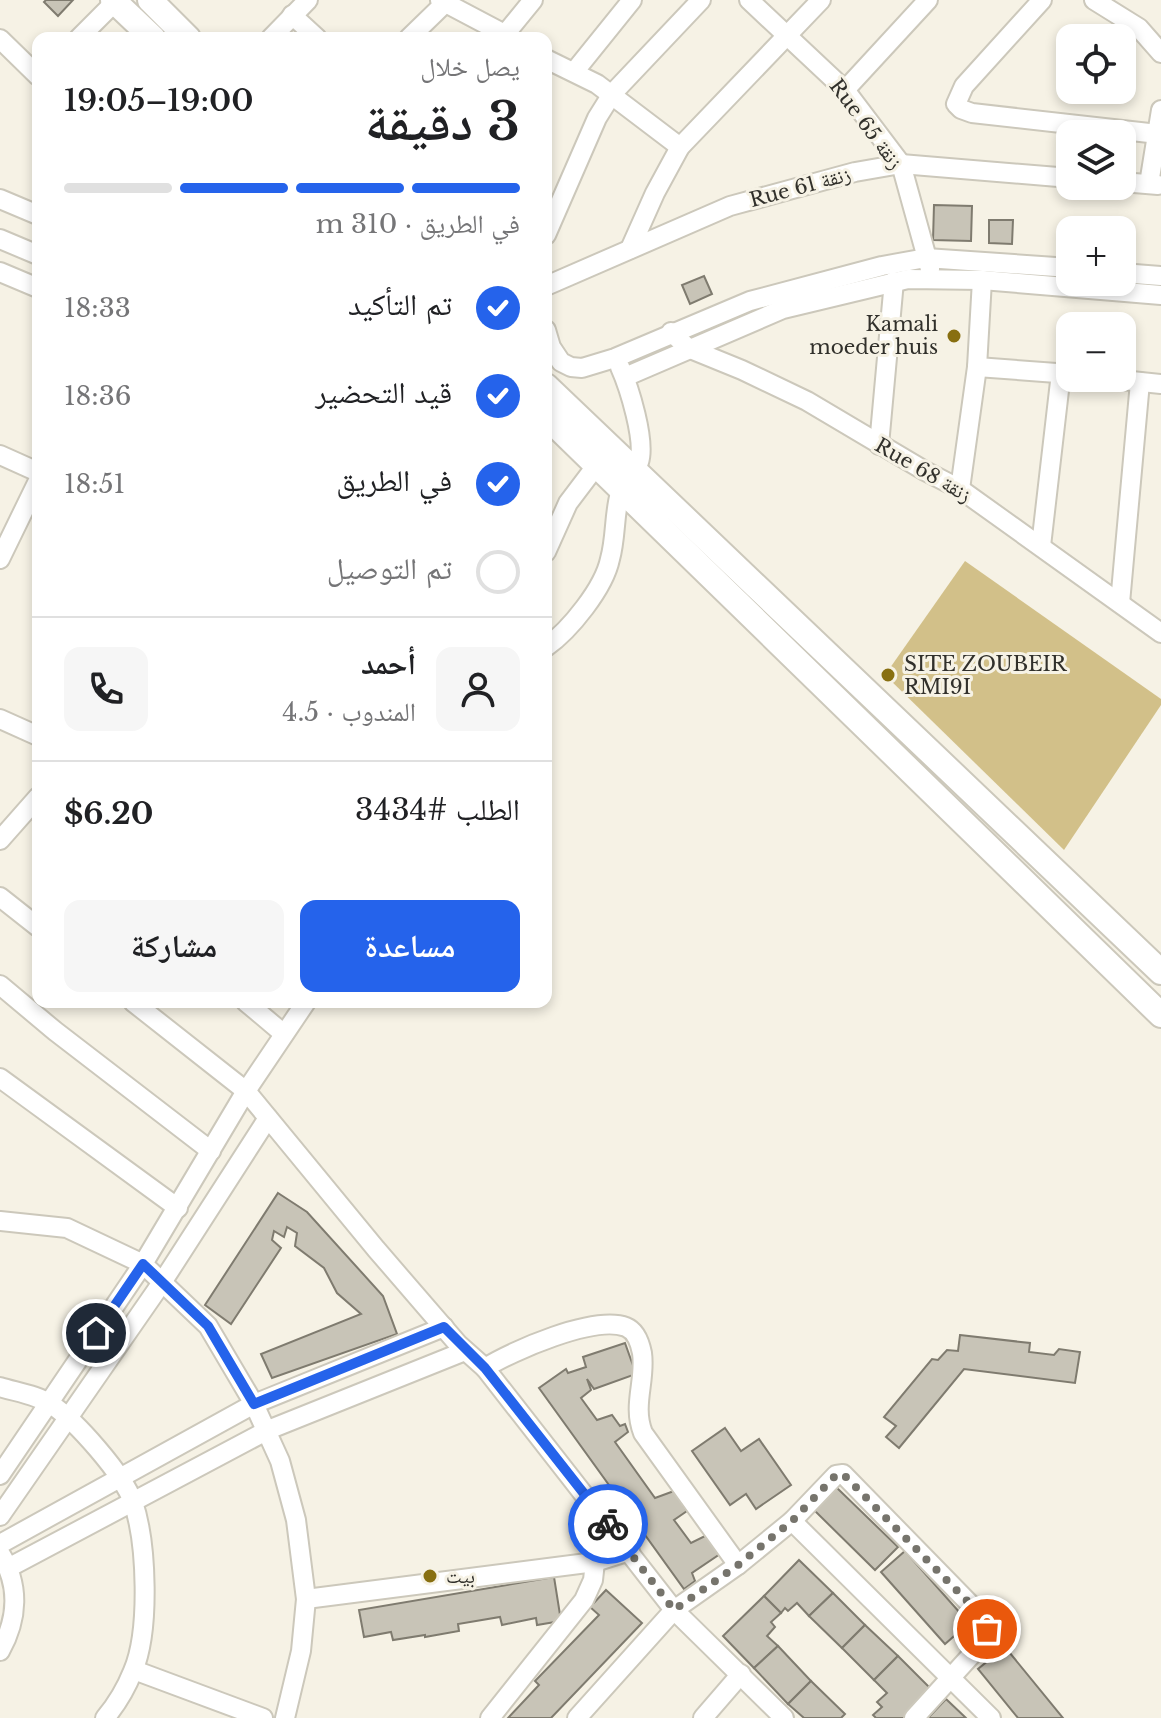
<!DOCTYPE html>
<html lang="ar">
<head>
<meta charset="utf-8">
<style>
  :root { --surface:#fff; --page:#f6f6f6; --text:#202124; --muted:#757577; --line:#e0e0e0; --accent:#2563eb }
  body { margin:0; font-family:"Libre Baskerville","Noto Naskh Arabic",serif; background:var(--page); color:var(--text); direction:rtl; height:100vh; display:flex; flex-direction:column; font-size:30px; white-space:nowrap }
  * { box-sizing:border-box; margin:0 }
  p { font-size:26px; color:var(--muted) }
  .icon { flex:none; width:44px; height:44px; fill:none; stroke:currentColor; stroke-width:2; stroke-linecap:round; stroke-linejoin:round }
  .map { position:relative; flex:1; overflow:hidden; direction:ltr }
  .details { position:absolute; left:32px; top:32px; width:520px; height:976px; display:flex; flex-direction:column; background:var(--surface); border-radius:16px; box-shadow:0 4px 12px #0003; direction:rtl }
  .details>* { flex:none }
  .fabs { position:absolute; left:1056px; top:24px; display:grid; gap:16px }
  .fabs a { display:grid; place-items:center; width:80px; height:80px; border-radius:16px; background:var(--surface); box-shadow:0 4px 12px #0003; font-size:40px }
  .pin { position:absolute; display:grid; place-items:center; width:68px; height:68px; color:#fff; margin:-34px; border:4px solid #fff; border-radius:50%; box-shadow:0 2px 8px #0007 }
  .courier { position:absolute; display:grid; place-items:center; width:80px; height:80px; margin:-40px; border:6px solid #2563eb; border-radius:50%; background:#fff; color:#222; box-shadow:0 2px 10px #0007 }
  .headline em { font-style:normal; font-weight:600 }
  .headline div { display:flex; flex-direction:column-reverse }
  .headline { display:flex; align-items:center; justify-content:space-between; height:136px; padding:0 32px }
  h1 { font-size:52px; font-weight:600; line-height:60px }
  .bar { display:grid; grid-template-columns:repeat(4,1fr); gap:12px 8px; align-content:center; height:96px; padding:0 32px }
  .bar i { height:10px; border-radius:6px; background:var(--line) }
  .bar .active { background:var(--accent) }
  .bar p { grid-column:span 4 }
  .line { display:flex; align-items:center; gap:20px; padding:0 32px; border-top:2px solid var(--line) }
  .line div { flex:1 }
  .round { display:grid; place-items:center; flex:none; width:84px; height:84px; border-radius:16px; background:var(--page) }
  ol { padding:0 32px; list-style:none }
  li { display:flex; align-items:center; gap:24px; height:88px }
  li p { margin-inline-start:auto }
  li .icon { padding:8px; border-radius:50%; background:var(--accent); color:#fff; stroke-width:4 }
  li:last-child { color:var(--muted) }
  li i { width:44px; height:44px; border:4px solid var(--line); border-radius:50% }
  .primary-button { display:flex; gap:16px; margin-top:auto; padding:16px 32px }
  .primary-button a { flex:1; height:92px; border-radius:16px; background:var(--accent); color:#fff; font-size:32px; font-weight:600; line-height:92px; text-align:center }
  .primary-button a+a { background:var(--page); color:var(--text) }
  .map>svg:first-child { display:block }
  .green { fill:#d2c089 }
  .building { fill:#c8c4b7; stroke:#7f7b6f; stroke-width:2 }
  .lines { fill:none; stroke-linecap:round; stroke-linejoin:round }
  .minor-casing { stroke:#ccc8bb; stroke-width:22 }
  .major-casing { stroke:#ccc8bb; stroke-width:28 }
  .minor { stroke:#fff; stroke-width:18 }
  .major { stroke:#fff; stroke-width:24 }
  .done { stroke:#76746c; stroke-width:8; stroke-dasharray:0 14.4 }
  .route { stroke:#2563eb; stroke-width:10 }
  .poi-dot { fill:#886f10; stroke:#f6f2e5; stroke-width:3 }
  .labels { text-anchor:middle; stroke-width:6; stroke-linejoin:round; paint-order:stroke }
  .street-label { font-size:20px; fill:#31302b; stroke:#f6f2e5 }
  .poi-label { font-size:20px; fill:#31302b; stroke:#f6f2e5; text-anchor:start }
</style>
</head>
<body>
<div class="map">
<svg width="1161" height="1718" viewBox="0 0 1161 1718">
  <rect width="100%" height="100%" fill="#f6f2e5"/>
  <path class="green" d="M 965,561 L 1161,699 L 1161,705 L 1064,850 L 885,675 Z"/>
  <g class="building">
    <path d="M 46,0 L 73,0 L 58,16 L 44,2 Z"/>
    <path d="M 934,205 L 972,206 L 971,241 L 933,240 Z"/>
    <path d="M 989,220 L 1013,220 L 1012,244 L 989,243 Z"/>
    <path d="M 704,276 L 712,294 L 690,304 L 682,285 Z"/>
    <path d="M 278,1193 L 307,1212 L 383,1296 L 397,1334 L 272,1378 L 261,1354 L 361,1314 L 337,1293 L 324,1268 L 295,1246 L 297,1233 L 287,1227 L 284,1237 L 274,1231 L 272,1240 L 281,1248 L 231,1324 L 205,1305 Z"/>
    <path d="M 960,1335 L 1030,1343 L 1029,1352 L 1054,1355 L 1059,1349 L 1080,1352 L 1075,1383 L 964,1369 L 899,1448 L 886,1437 L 896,1426 L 884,1417 L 932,1359 L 938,1360 L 947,1350 L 958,1351 Z"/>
    <path d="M 625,1343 L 636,1374 L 594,1389 L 587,1379 L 591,1390 L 581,1398 L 597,1420 L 612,1415 L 620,1426 L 625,1424 L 628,1432 L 615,1442 L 655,1498 L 674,1491 L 687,1511 L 674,1520 L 691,1543 L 707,1535 L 720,1554 L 692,1573 L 695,1581 L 684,1589 L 539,1388 L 566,1369 L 568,1373 L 586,1367 L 583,1357 Z"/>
    <path d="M 725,1428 L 741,1451 L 759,1439 L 791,1485 L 756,1509 L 746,1494 L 730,1505 L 692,1451 Z"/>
    <path d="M 836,1487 L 898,1547 L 875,1570 L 814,1510 Z"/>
    <path d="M 905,1551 L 969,1623 L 945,1644 L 881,1572 Z"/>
    <path d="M 799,1560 L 833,1593 L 809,1616 L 797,1603 L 788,1611 L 785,1608 L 781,1613 L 764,1596 Z"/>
    <path d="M 554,1577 L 561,1621 L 537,1625 L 536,1618 L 502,1625 L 500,1617 L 458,1624 L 459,1631 L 425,1637 L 425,1635 L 393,1640 L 391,1632 L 364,1637 L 359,1610 Z"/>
    <path d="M 606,1590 L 642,1623 L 551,1718 L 508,1718 L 539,1685 L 535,1681 L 599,1615 L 590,1607 Z"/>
    <path d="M 833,1593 L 865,1625 L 842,1648 L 809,1616 Z"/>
    <path d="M 764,1596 L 781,1613 L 771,1622 L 775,1627 L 767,1636 L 778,1646 L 754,1668 L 723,1636 Z"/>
    <path d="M 865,1625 L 898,1656 L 874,1680 L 842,1648 Z"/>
    <path d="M 778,1646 L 811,1681 L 788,1704 L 754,1668 Z"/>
    <path d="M 1005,1647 L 1063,1718 L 1018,1718 L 978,1669 Z"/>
    <path d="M 898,1656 L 933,1691 L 906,1718 L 876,1718 L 873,1715 L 882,1707 L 877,1702 L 887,1693 L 874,1680 Z"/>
    <path d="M 811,1681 L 845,1714 L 841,1718 L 804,1718 L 788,1704 Z"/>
    <path d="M 946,1699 L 966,1718 L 928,1718 Z"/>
  </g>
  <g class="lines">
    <defs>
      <g id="minor">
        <path d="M 440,0 L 512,38"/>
        <path d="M 749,0 L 845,90 L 901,164 L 930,269"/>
        <path d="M 1042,0 L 964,86 L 956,104 L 961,109 L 972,113 L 1158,134"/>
        <path d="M 1094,0 L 1139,28 L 1161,53"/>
        <path d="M 292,15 L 317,38"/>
        <path d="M 79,38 L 115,2"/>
        <path d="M 271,38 L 308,0"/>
        <path d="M 409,38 L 445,3"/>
        <path d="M 502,38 L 533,0"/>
        <path d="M 0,39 L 38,76"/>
        <path d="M 546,59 L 597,84 L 680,147"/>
        <path d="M 574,72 L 632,0"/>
        <path d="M 845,90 L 928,0"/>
        <path d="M 1122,182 L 1158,185"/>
        <path d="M 1149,184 L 1161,110"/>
        <path d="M 0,199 L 38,215"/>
        <path d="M 546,235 L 597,118 L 612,94 L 701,0"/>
        <path d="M 0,239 L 38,255"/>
        <path d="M 630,249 L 655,193 L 680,147 L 821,0"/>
        <path d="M 0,272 L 38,288"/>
        <path d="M 1122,273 L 1161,276"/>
        <path d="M 546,286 L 730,206 L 855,172 L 901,164 L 1070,178"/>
        <path d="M 546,330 L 551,347 L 561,362 L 571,367 L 582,368 L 615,358 L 750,301 L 882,266 L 926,258 L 1070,268"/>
        <path d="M 671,332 L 688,348 L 742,370 L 807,401 L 925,471 L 960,489 L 1161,633"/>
        <path d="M 977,367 L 1070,374"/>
        <path d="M 625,377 L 783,309 L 908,279 L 982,280 L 1161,295"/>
        <path d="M 1103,378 L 1161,384"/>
        <path d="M 879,445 L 894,281"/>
        <path d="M 0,455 L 38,472"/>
        <path d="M 960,489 L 977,367 L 982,280"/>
        <path d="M 1041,546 L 1061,373"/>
        <path d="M 546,552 L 568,503 L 596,466"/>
        <path d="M 0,559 L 38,481"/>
        <path d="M 1120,603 L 1140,382"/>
        <path d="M 546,647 C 570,630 604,588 610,559 C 616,538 614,514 620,493 C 622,481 635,474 639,462 C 646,441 629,387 620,367"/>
        <path d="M 0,719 L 38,736"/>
        <path d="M 0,840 L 38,797"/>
        <path d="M 0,897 L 38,927"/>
        <path d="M 0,985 L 55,1031 L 211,1151"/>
        <path d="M 133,1002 L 246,1091 L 376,1249 L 458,1344 L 485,1368"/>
        <path d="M 246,1002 L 284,1034"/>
        <path d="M 0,1078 L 178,1208"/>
        <path d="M 0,1221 L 67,1228 L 143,1264 L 208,1326 L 254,1404 L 280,1461 L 296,1520 L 306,1599 L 301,1651 L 285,1718"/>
        <path d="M 0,1387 C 16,1392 38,1395 52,1405 C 76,1421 123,1474 133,1502 C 147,1543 150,1631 133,1671 C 127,1686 116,1705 105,1718"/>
        <path d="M 0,1475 L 143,1264 L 246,1091 L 306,1002"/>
        <path d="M 0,1516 L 163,1281 L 268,1118"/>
        <path d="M 792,1521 L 991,1718"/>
        <path d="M 0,1544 L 254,1404 L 444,1327"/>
        <path d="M 0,1553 C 20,1585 18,1619 0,1651"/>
        <path d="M 738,1565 L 643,1433 C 632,1405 646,1381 642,1353 C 640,1343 636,1331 626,1327 C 594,1315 512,1351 485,1368 L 674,1610 L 784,1718"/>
        <path d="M 8,1568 L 268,1430 L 465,1351"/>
        <path d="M 306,1599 L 595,1562 L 630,1551"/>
        <path d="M 134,1670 L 263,1718"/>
        <path d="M 490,1718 L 584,1600 L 593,1580 L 595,1562"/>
        <path d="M 577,1718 L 674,1610 L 738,1565 L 792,1521 L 836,1475 L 843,1474 L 970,1604 L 987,1629 L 986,1639 L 914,1718"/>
        <path d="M 703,1718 L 741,1674"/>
      </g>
      <g id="major">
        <path d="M 113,0 L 153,38"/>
        <path d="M 150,0 L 188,38"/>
        <path d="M 546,386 L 1161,972"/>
        <path d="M 546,416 L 1161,1015"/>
      </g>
    </defs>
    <use href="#minor" class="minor-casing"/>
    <use href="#major" class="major-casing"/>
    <use href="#minor" class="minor"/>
    <use href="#major" class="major"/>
  </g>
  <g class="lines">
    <path class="done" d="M 608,1524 L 674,1610 L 738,1565 L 792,1521 L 836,1475 L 843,1474 L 970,1604 L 987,1629"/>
    <path class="route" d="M 96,1333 L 143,1264 L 208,1326 L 254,1404 L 444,1327 L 485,1368 L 608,1524"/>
  </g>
  <g class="poi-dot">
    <circle cx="954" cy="336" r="8"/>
    <circle cx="888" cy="675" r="8"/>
    <circle cx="430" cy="1576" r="8"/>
  </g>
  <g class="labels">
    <g class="street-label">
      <text transform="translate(866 124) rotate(53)" y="7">Rue 65 زنقة</text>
      <text transform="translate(800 187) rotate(-15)" y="7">Rue 61 زنقة</text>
      <text transform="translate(923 470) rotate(30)" y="7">Rue 68 زنقة</text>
    </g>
    <g class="poi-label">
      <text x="938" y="331" text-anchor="end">Kamali<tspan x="938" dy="23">moeder huis</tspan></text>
      <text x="904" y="671">SITE ZOUBEIR<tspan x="904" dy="23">RMI9I</tspan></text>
      <text x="446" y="1583">بيت</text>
    </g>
  </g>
</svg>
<div class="fabs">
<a><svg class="icon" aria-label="locate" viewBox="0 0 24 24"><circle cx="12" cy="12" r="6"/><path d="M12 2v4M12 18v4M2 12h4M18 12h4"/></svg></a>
<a><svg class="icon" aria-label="layers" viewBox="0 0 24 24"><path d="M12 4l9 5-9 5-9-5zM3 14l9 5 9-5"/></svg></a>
<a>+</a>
<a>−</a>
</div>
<div class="pin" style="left:987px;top:1629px;background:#ea580c"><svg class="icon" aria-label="bag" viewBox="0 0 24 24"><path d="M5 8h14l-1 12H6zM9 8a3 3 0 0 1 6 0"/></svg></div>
<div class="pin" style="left:96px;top:1333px;background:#1f2937"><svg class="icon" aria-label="home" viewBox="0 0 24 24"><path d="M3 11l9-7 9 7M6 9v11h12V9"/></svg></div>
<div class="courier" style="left:608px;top:1524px"><svg class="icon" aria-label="bike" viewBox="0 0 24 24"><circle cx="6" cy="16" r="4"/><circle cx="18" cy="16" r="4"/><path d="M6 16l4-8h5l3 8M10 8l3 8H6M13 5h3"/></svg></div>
<section class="details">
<div class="headline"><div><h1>3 دقيقة</h1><p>يصل خلال</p></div><em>19:00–19:05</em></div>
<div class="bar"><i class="active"></i><i class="active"></i><i class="active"></i><i></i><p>في الطريق · 310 m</p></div>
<ol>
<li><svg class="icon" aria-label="check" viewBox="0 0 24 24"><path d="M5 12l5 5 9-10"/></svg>تم التأكيد<p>18:33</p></li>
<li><svg class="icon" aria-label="check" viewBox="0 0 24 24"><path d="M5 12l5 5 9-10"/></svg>قيد التحضير<p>18:36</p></li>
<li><svg class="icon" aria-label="check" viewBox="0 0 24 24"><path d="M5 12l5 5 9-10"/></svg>في الطريق<p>18:51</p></li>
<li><i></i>تم التوصيل</li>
</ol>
<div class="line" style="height:144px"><a class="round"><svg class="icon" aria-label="person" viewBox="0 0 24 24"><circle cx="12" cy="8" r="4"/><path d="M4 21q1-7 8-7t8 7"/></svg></a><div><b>أحمد</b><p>المندوب · 4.5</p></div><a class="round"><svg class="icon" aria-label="phone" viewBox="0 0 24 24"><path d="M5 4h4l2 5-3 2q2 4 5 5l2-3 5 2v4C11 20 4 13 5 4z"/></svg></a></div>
<div class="line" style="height:104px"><div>الطلب #3434</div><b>$6.20</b></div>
<div class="primary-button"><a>مساعدة</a><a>مشاركة</a></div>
</section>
</div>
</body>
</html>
